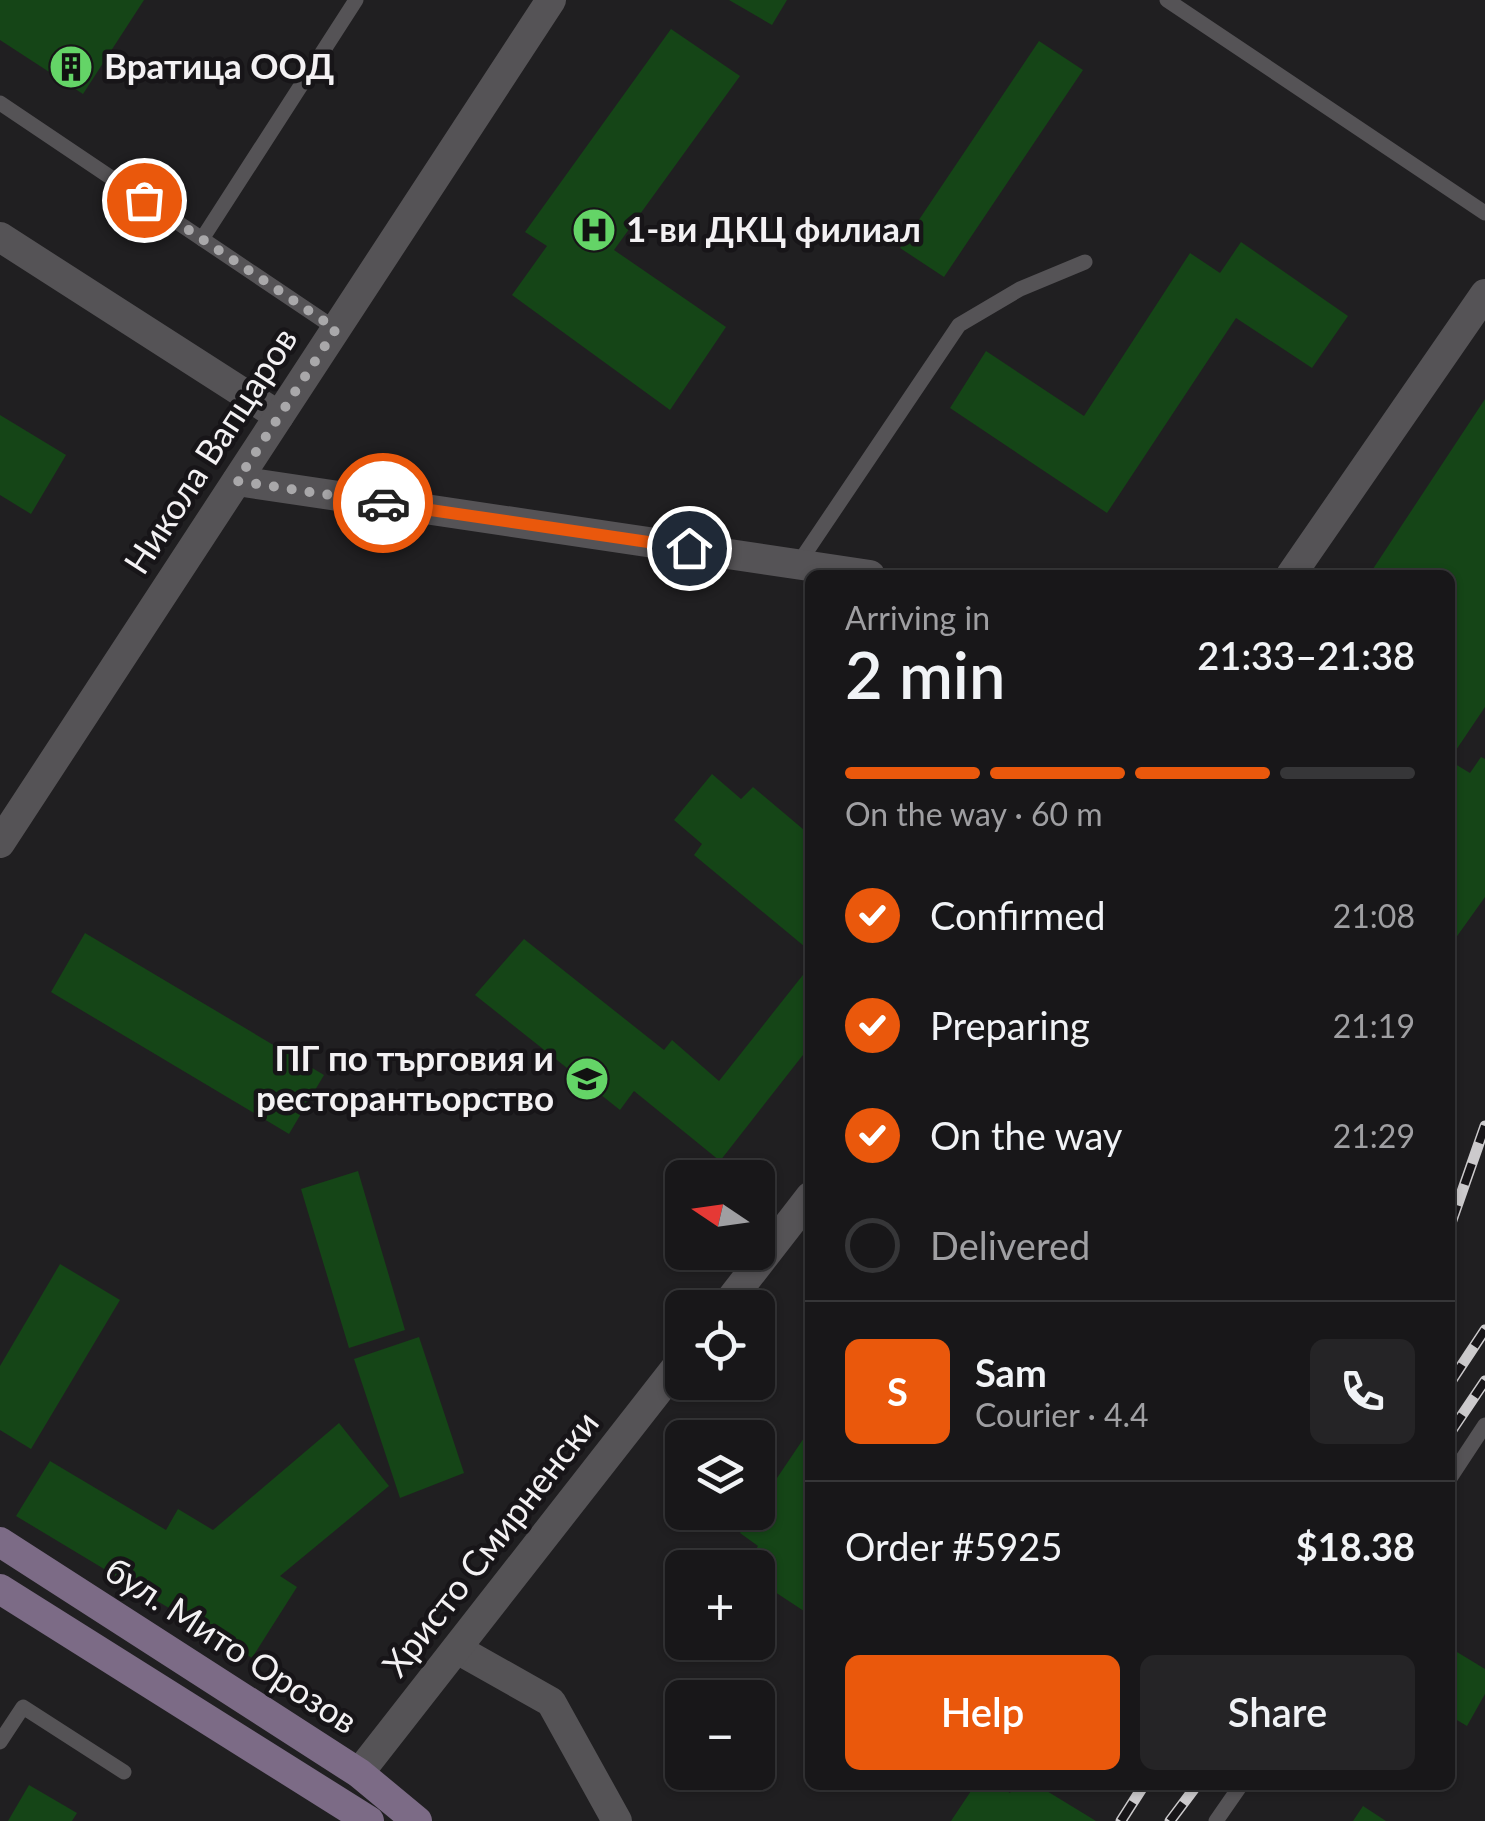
<!DOCTYPE html>
<html lang="en">
<head>
<meta charset="utf-8">
<style>
  :root { --surface:#181719; --page:#252426; --text:#f1f3f6; --muted:#9f9fa2; --line:#363638; --accent:#ea580c }
  body { margin:0; font-family:Lato,sans-serif; background:var(--page); color:var(--text); height:100vh; display:flex; flex-direction:column; font-size:38px; white-space:nowrap }
  * { box-sizing:border-box; margin:0 }
  p { font-size:32px; color:var(--muted) }
  .icon { flex:none; width:55px; height:55px; fill:none; stroke:currentColor; stroke-width:2; stroke-linecap:round; stroke-linejoin:round }
  .map { position:relative; flex:1; overflow:hidden }
  .panel { position:absolute; left:805px; top:570px; width:650px; height:1220px; display:flex; flex-direction:column; background:var(--surface); border-radius:15px; box-shadow:0 2px 8px #0004,0 0 0 2px var(--line) }
  .panel>* { flex:none }
  .needle { width:65px; rotate:283deg }
  .tools { position:absolute; left:665px; top:1160px; display:grid; gap:20px }
  .tools a { display:grid; place-items:center; width:110px; height:110px; border-radius:15px; background:var(--surface); box-shadow:0 2px 8px #0004,0 0 0 2px var(--line); font-size:50px }
  .pin { position:absolute; display:grid; place-items:center; width:85px; height:85px; color:#fff; margin:-42px; border:5px solid #fff; border-radius:50%; box-shadow:0 2px 10px #0007 }
  .courier { position:absolute; display:grid; place-items:center; width:100px; height:100px; margin:-50px; border:8px solid #ea580c; border-radius:50%; background:#fff; color:#222; box-shadow:0 2px 12px #0007 }
  .headline em { font-style:normal; font-weight:600 }
  .headline div { display:flex; flex-direction:column-reverse }
  .headline { display:flex; align-items:center; justify-content:space-between; height:170px; padding:0 40px }
  h1 { font-size:65px; font-weight:600; line-height:75px }
  .bar { display:grid; grid-template-columns:repeat(4,1fr); gap:15px 10px; align-content:center; height:120px; padding:0 40px }
  .bar i { height:12px; border-radius:8px; background:var(--line) }
  .bar .active { background:var(--accent) }
  .bar p { grid-column:span 4 }
  .line { display:flex; align-items:center; gap:25px; padding:0 40px; border-top:2px solid var(--line) }
  .line div { flex:1 }
  .round { display:grid; place-items:center; flex:none; width:105px; height:105px; border-radius:15px; background:var(--page) }
  ol { padding:0 40px; list-style:none }
  li { display:flex; align-items:center; gap:30px; height:110px }
  li p { margin-inline-start:auto }
  li .icon { padding:10px; border-radius:50%; background:var(--accent); color:#fff; stroke-width:4 }
  li:last-child { color:var(--muted) }
  li i { width:55px; height:55px; border:5px solid var(--line); border-radius:50% }
  .primary-button { display:flex; gap:20px; margin-top:auto; padding:20px 40px }
  .primary-button a { flex:1; height:115px; border-radius:15px; background:var(--accent); color:#fff; font-size:40px; font-weight:600; line-height:115px; text-align:center }
  .primary-button a+a { background:var(--page); color:var(--text) }
  .map>svg:first-child { display:block }
  .building { fill:#154517 }
  .lines { fill:none; stroke-linecap:round; stroke-linejoin:round }
  .lane { stroke:#555356; stroke-width:15 }
  .street { stroke:#555356; stroke-width:30 }
  .secondary { stroke:#7c6b86; stroke-width:30 }
  .rail-casing { stroke:#cccacc; stroke-width:11 }
  .rail { stroke:#171518; stroke-width:8; stroke-dasharray:22; stroke-linecap:butt }
  .done { stroke:#a9a8aa; stroke-width:10; stroke-dasharray:0 18 }
  .route { stroke:#ea580c; stroke-width:12 }
  .labels { text-anchor:middle; stroke-width:9; stroke-linejoin:round; paint-order:stroke }
  .poi-label { font-size:35px; font-weight:bold; fill:#f3f1f3; stroke:#171518; text-anchor:start }
  .street-label { font-size:35px; fill:#f3f1f3; stroke:#171518 }
</style>
</head>
<body>
<div class="map">
<svg width="1485" height="1821" viewBox="0 0 1485 1821">
  <rect width="100%" height="100%" fill="#201f21"/>
  <g class="building">
    <path d="M 0,0 L 144,0 L 83,94 L 0,40 Z"/>
    <path d="M 729,0 L 787,0 L 772,25 Z"/>
    <path d="M 671,29 L 740,76 L 614,250 L 726,327 L 670,410 L 512,295 L 547,246 L 525,232 Z"/>
    <path d="M 1039,41 L 1083,70 L 944,277 L 900,248 Z"/>
    <path d="M 1241,242 L 1348,316 L 1312,368 L 1236,318 L 1107,513 L 950,408 L 986,351 L 1084,416 L 1190,253 L 1220,273 Z"/>
    <path d="M 1485,399 L 1485,707 L 1450,759 L 1450,575 L 1369,575 Z"/>
    <path d="M 0,415 L 66,455 L 31,514 L 0,495 Z"/>
    <path d="M 1481,757 L 1485,759 L 1485,897 L 1450,946 L 1450,761 L 1470,773 Z"/>
    <path d="M 712,774 L 741,799 L 753,787 L 810,835 L 810,951 L 694,855 L 702,844 L 674,820 Z"/>
    <path d="M 85,933 L 324,1075 L 289,1134 L 51,992 Z"/>
    <path d="M 524,939 L 664,1050 L 672,1040 L 719,1081 L 810,966 L 810,1046 L 720,1161 L 634,1091 L 620,1110 L 475,995 Z"/>
    <path d="M 358,1171 L 405,1330 L 349,1348 L 301,1189 Z"/>
    <path d="M 60,1264 L 120,1300 L 31,1449 L 0,1430 L 0,1366 Z"/>
    <path d="M 419,1337 L 464,1473 L 400,1498 L 354,1359 Z"/>
    <path d="M 339,1423 L 389,1486 L 280,1576 L 297,1587 L 252,1658 L 16,1516 L 50,1461 L 166,1530 L 178,1509 L 213,1530 Z"/>
    <path d="M 810,1429 L 810,1615 L 758,1581 L 758,1568 L 743,1568 L 758,1546 L 740,1533 Z"/>
    <path d="M 1452,1649 L 1485,1669 L 1485,1694 L 1467,1726 L 1450,1716 Z"/>
    <path d="M 29,1785 L 77,1813 L 72,1821 L 8,1821 Z"/>
    <path d="M 975,1785 L 998,1785 L 1010,1793 L 1015,1785 L 1037,1785 L 1096,1821 L 951,1821 Z"/>
    <path d="M 1363,1806 L 1386,1821 L 1353,1821 Z"/>
  </g>
  <g class="lines">
    <g class="lane">
      <path d="M 1167,0 L 1485,213"/>
      <path d="M 0,103 L 336,329"/>
      <path d="M 202,239 L 356,0"/>
      <path d="M 798,564 L 959,325 L 1020,289 L 1085,262"/>
      <path d="M 1450,1478 L 1485,1425"/>
      <path d="M 0,1742 L 23,1707 L 124,1772"/>
      <path d="M 1216,1821 L 1241,1785"/>
    </g>
    <g class="street">
      <path d="M 0,237 L 279,416"/>
      <path d="M 237,481 L 870,575"/>
      <path d="M 1291,575 L 1485,294"/>
      <path d="M 0,843 L 551,0"/>
      <path d="M 724,1308 L 810,1197"/>
      <path d="M 457,1649 L 551,1702 L 617,1821"/>
      <path d="M 359,1773 L 682,1360"/>
    </g>
    <g class="secondary">
      <path d="M 0,1542 L 359,1773 L 417,1821"/>
      <path d="M 0,1589 L 369,1821"/>
    </g>
    <defs>
      <g id="rail">
        <path d="M 1450,1226 L 1485,1126"/>
        <path d="M 1450,1383 L 1485,1330"/>
        <path d="M 1450,1433 L 1485,1381"/>
        <path d="M 1121,1821 L 1144,1785"/>
        <path d="M 1170,1821 L 1197,1785"/>
      </g>
    </defs>
    <use href="#rail" class="rail-casing"/>
    <use href="#rail" class="rail"/>
  </g>
  <g class="lines">
    <path class="done" d="M 144,200 L 336,329 L 237,481 L 383,503"/>
    <path class="route" d="M 383,503 L 689,548"/>
  </g>
  <defs>
    <symbol id="building-disc" viewBox="-11 -11 22 22"><circle r="9.5" fill="#64d467" stroke="#171518"/><path d="M-4-6H4V6H1V3H-1V6H-4ZM-2.5-4.3h1.7v1.8h-1.7ZM.8-4.3h1.7v1.8H.8ZM-2.5-1h1.7V.8h-1.7ZM.8-1h1.7V.8H.8Z" fill="#111"/></symbol>
    <symbol id="hospital-disc" viewBox="-11 -11 22 22"><circle r="9.5" fill="#64d467" stroke="#171518"/><path d="M-5-5h3v3.5h4V-5h3V5h-3V1.5h-4V5h-3Z" fill="#111"/></symbol>
    <symbol id="school-disc" viewBox="-11 -11 22 22"><circle r="9.5" fill="#64d467" stroke="#171518"/><path d="M0-5L7-2L0 1L-7-2ZM-4 1L0 2.5L4 1V4Q0 6-4 4Z" fill="#111"/></symbol>
  </defs>
  <g fill-rule="evenodd">
    <use href="#building-disc" x="46" y="42" width="50" height="50"/>
    <use href="#hospital-disc" x="569" y="205" width="50" height="50"/>
    <use href="#school-disc" x="562" y="1054" width="50" height="50"/>
  </g>
  <g class="labels">
    <g class="poi-label">
      <text x="104" y="79">Вратица ООД</text>
      <text x="626" y="242">1-ви ДКЦ филиал</text>
      <text x="554" y="1071" text-anchor="end">ПГ по търговия и<tspan x="554" dy="40">ресторантьорство</tspan></text>
    </g>
    <g class="street-label">
      <text transform="translate(211 451) rotate(-57)" y="12">Никола Вапцаров</text>
      <text transform="translate(491 1544) rotate(-52)" y="12">Христо Смирненски</text>
      <text transform="translate(231 1646) rotate(33)" y="12">бул. Мито Орозов</text>
    </g>
  </g>
</svg>
<div class="tools">
<a><svg class="needle" viewBox="-14 -14 28 28"><path d="M0-13l5 13h-10z" fill="#e53935"/><path d="M0 13l5-13h-10z" fill="#9f9fa2"/></svg></a>
<a><svg class="icon" aria-label="locate" viewBox="0 0 24 24"><circle cx="12" cy="12" r="6"/><path d="M12 2v4M12 18v4M2 12h4M18 12h4"/></svg></a>
<a><svg class="icon" aria-label="layers" viewBox="0 0 24 24"><path d="M12 4l9 5-9 5-9-5zM3 14l9 5 9-5"/></svg></a>
<a>+</a>
<a>−</a>
</div>
<div class="pin" style="left:144px;top:200px;background:#ea580c"><svg class="icon" aria-label="bag" viewBox="0 0 24 24"><path d="M5 8h14l-1 12H6zM9 8a3 3 0 0 1 6 0"/></svg></div>
<div class="pin" style="left:689px;top:548px;background:#1f2937"><svg class="icon" aria-label="home" viewBox="0 0 24 24"><path d="M3 11l9-7 9 7M6 9v11h12V9"/></svg></div>
<div class="courier" style="left:383px;top:503px"><svg class="icon" aria-label="car" viewBox="0 0 24 24"><path d="M5 17H2v-5l4-1 3-4h7l3 4 3 1v5h-3M9 17h6M6 11h13"/><circle cx="7" cy="17" r="2"/><circle cx="17" cy="17" r="2"/></svg></div>
<section class="panel">
<div class="headline"><div><h1>2 min</h1><p>Arriving in</p></div><em>21:33–21:38</em></div>
<div class="bar"><i class="active"></i><i class="active"></i><i class="active"></i><i></i><p>On the way · 60 m</p></div>
<ol>
<li><svg class="icon" aria-label="check" viewBox="0 0 24 24"><path d="M5 12l5 5 9-10"/></svg>Confirmed<p>21:08</p></li>
<li><svg class="icon" aria-label="check" viewBox="0 0 24 24"><path d="M5 12l5 5 9-10"/></svg>Preparing<p>21:19</p></li>
<li><svg class="icon" aria-label="check" viewBox="0 0 24 24"><path d="M5 12l5 5 9-10"/></svg>On the way<p>21:29</p></li>
<li><i></i>Delivered</li>
</ol>
<div class="line" style="height:180px"><b class="round" style="background:var(--accent);color:#fff">S</b><div><b>Sam</b><p>Courier · 4.4</p></div><a class="round"><svg class="icon" aria-label="phone" viewBox="0 0 24 24"><path d="M5 4h4l2 5-3 2q2 4 5 5l2-3 5 2v4C11 20 4 13 5 4z"/></svg></a></div>
<div class="line" style="height:130px"><div>Order #5925</div><b>$18.38</b></div>
<div class="primary-button"><a>Help</a><a>Share</a></div>
</section>
</div>
</body>
</html>
